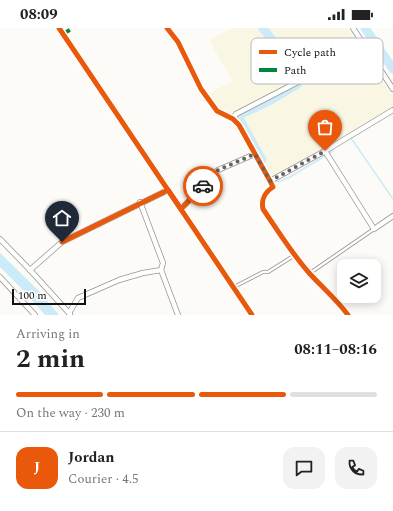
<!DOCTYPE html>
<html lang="en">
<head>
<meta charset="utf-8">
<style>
  :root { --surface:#fff; --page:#f2f2f2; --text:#222; --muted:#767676; --line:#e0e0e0; --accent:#ea580c }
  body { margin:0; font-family:Spectral,serif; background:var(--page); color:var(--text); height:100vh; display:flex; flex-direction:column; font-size:15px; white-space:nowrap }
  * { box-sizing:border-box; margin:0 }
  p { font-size:13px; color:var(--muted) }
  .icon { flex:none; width:22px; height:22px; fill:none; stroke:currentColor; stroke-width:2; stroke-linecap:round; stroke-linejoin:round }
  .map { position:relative; height:287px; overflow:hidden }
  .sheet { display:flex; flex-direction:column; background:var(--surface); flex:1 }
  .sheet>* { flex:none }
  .buttons { position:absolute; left:337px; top:231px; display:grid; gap:8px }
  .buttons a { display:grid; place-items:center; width:44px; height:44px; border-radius:8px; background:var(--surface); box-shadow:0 2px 10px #0003; font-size:20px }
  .scale { position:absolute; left:12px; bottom:10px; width:74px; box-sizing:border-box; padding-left:4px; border:2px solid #111; border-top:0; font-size:11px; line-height:14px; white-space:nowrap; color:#111; -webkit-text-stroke:3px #fff; paint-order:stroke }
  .pin { position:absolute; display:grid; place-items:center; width:34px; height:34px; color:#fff; margin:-41px -17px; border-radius:50% 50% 50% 0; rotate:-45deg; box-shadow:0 0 4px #0007 }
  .pin .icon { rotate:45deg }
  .courier { position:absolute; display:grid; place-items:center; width:40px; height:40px; margin:-20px; border:3px solid #ea580c; border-radius:50%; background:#fff; color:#222; box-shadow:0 1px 5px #0007 }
  .summary em { font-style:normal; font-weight:700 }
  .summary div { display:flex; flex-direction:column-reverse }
  .summary { display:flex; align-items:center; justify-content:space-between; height:68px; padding:0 16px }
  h1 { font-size:26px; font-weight:700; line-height:30px }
  .bar { display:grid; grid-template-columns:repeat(4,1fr); gap:6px 4px; align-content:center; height:48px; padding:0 16px }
  .bar i { height:5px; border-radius:3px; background:var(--line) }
  .bar .current { background:var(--accent) }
  .bar p { grid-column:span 4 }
  .line { display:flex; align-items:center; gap:10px; padding:0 16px; border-top:1px solid var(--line) }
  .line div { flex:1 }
  .round { display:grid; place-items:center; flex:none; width:42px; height:42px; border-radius:12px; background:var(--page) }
  .status { display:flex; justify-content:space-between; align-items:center; height:28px; padding:0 20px; background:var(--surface); direction:ltr }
  .status svg { height:11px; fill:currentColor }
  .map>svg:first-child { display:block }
  .farmland { fill:#f9f6e3 }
  .water { fill:#ccebf8 }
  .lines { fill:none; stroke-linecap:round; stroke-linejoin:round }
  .stream { stroke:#ccebf8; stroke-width:1.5 }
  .river { stroke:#ccebf8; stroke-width:9 }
  .service-casing { stroke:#979695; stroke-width:4 }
  .minor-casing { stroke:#979695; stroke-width:6 }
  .tertiary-casing { stroke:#979695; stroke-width:7 }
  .service { stroke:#fffefe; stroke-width:2.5 }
  .minor { stroke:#fffefe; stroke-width:4.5 }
  .tertiary { stroke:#fffefe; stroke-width:5.5 }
  .quiet { stroke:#00873e; stroke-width:4; stroke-dasharray:8 4; stroke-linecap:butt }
  .cycleway-casing { stroke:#fff; stroke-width:8 }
  .cycleway { stroke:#e8590c; stroke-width:5 }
  .done { stroke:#636362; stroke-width:4; stroke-dasharray:0 7.2 }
  .route { stroke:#ea580c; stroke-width:5 }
  .key { fill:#fff; stroke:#b8b8b8; stroke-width:1 }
  .key-label { font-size:11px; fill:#111 }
</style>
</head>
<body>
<div class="status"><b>08:09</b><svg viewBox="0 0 49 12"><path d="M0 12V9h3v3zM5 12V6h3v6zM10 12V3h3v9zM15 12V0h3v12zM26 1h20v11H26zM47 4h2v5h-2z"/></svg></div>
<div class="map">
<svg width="393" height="287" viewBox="0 0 393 287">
  <rect width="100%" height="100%" fill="#fcfbf7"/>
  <g class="farmland">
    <path d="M 232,0 L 261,0 L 297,50 L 263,71 L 236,83 L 231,87 L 220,82 L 208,66 L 233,53 L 209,12 Z"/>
    <path d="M 269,0 L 347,0 L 358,16 L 309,48 L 304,48 Z"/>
    <path d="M 360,18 L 393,68 L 393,79 L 273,149 L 239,88 L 278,72 L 299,56 Z"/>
  </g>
  <path class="water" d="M 0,225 L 38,262 L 59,287 L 45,287 L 23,262 L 0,239 Z"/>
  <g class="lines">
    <g class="stream">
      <path d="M 351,110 L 393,171"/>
      <path d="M 262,132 L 272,150"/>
      <path d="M 275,152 L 278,154 L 290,149 L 333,123 L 335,119"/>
    </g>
    <g class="river">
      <path d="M 365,0 L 393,41"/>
      <path d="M 262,132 L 238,89 L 239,87 L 271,72 L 298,56 L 299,48 L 263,0"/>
    </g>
    <defs>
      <g id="service">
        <path d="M 310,245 L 374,201"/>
        <path d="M 234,259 L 263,244 L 268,244 L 295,227"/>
      </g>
      <g id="minor">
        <path d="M 167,0 L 178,14 L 201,61 L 217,83 L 233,91 L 239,97 L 270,153 L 273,159 C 265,164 261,172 263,181 C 278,203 292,226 310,246 C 323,260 337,272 348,287"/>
        <path d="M 353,0 L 393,61"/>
        <path d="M 233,91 L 236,86 L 319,43 L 362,14"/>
        <path d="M 325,123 L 393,82"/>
        <path d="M 270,153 L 325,123 L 374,201 L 393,188"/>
        <path d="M 140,174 L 163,235 L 161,242 L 178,287"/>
        <path d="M 0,211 L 30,242 L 70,286"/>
        <path d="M 30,242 L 62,214 L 168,162"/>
        <path d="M 0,249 L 35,287"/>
        <path d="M 69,285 L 78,270 L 119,252 L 143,245 L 161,242"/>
        <path d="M 252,287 L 181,181 L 218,142 L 255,126"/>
      </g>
      <path id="tertiary" d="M 59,0 L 181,181"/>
    </defs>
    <use href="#service" class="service-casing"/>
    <use href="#minor" class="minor-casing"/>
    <use href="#tertiary" class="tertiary-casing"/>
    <use href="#service" class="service"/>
    <use href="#minor" class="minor"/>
    <use href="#tertiary" class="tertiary"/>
    <path class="quiet" d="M 63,6 L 73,0"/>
    <defs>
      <g id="cycleway">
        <path d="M 59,0 L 252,287"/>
        <path d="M 167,0 L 178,14 L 201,61 L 217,83 L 233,91 L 239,97 L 270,153 L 273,159 C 265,164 261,172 263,181 C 278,203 292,226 310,246 C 323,260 337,272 348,287"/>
      </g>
    </defs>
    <use href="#cycleway" class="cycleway-casing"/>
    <use href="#cycleway" class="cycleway"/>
  </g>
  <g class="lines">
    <path class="done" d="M 203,158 L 218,142 L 255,126 L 270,153 L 325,123"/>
    <path class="route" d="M 62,214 L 168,162 L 181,181 L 203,158"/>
  </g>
  <rect x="251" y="10" width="132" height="46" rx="6" class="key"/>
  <rect x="259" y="22" width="18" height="4" fill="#e8590c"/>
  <rect x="259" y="40" width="18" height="4" fill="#00873e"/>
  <g class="key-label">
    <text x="284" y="28">Cycle path</text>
    <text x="284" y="46">Path</text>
  </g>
</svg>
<div class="buttons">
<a><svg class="icon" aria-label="layers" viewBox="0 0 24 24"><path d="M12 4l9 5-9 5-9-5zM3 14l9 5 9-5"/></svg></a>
</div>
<div class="scale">100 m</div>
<div class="pin" style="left:325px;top:123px;background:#ea580c"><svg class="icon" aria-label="bag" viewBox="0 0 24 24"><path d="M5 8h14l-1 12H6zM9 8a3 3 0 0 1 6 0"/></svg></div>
<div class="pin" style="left:62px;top:214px;background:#1f2937"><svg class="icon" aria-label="home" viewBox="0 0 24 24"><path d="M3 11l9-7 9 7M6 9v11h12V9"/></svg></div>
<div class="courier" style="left:203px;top:158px"><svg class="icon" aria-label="car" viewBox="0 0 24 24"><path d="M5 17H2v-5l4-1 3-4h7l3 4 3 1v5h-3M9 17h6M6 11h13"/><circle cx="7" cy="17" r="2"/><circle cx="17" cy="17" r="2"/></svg></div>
</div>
<section class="sheet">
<div class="summary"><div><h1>2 min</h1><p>Arriving in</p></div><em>08:11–08:16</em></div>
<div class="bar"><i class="current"></i><i class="current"></i><i class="current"></i><i></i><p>On the way · 230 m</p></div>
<div class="line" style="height:72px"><b class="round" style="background:var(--accent);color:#fff">J</b><div><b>Jordan</b><p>Courier · 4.5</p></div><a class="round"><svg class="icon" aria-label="chat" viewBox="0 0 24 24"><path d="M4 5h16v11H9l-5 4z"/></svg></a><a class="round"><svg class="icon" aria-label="phone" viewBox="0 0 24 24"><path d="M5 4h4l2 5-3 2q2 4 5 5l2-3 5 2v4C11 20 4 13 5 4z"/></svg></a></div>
</section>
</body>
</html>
